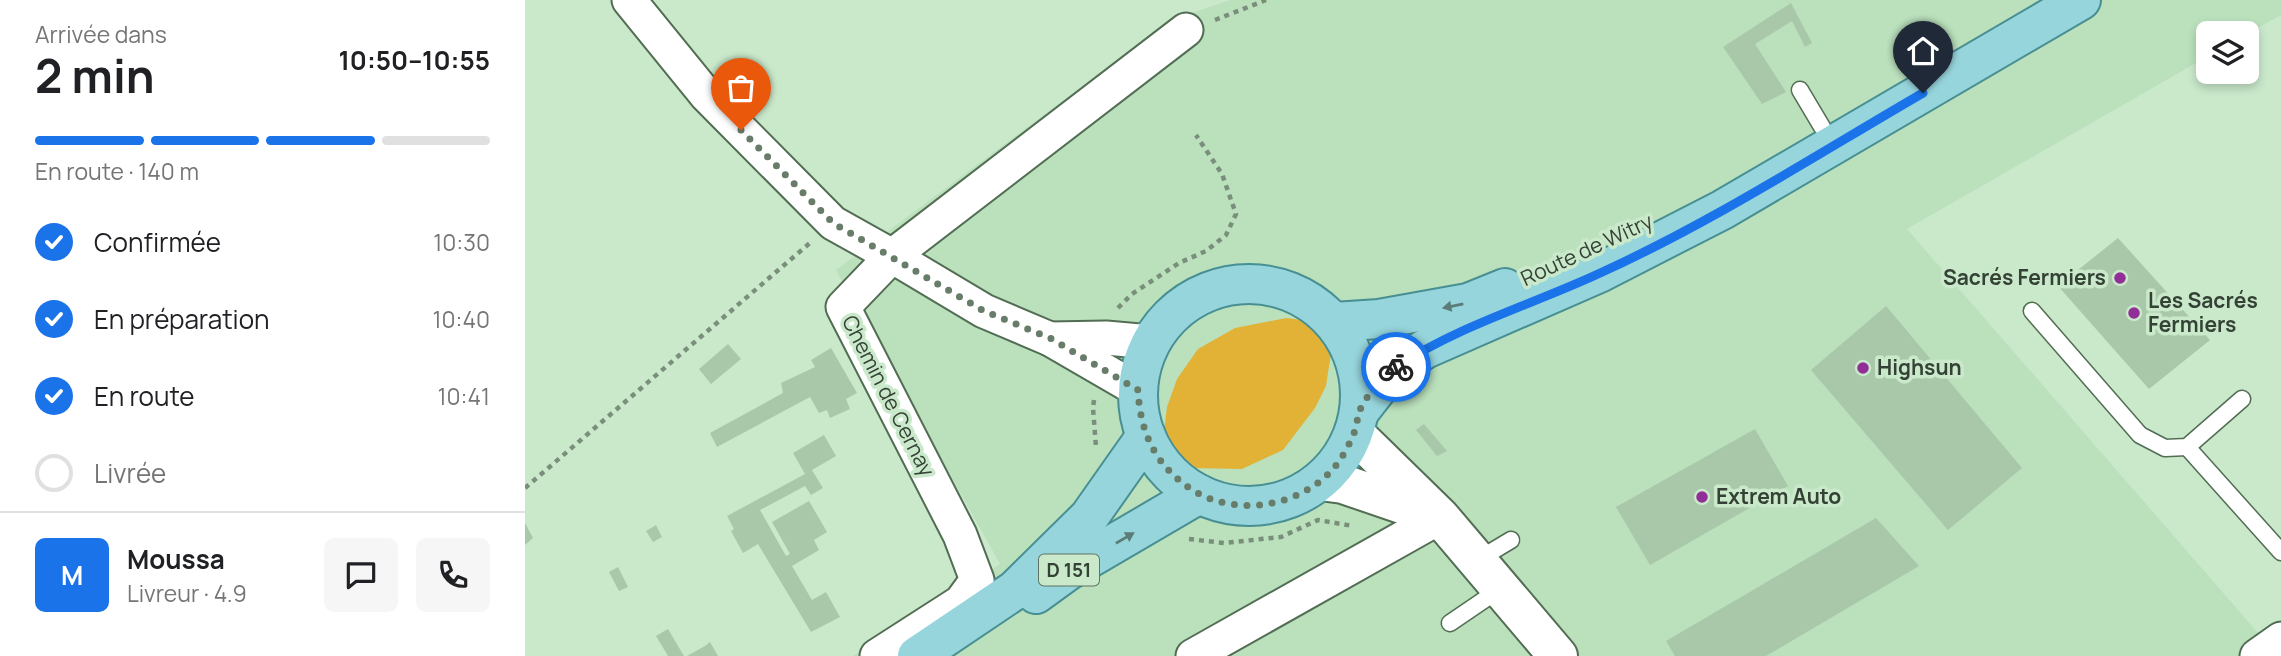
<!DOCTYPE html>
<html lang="fr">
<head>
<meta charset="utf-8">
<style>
  :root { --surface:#fff; --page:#f6f6f6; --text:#202124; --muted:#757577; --line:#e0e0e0; --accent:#1a73e8 }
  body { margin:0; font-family:Manrope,sans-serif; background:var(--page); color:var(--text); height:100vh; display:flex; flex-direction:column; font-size:26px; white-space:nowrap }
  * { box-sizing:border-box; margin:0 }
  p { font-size:23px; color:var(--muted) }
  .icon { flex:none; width:38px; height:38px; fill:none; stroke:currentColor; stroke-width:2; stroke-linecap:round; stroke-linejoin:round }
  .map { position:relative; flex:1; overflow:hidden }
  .panel { display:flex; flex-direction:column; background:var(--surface); width:525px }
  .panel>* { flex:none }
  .controls { position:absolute; left:1671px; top:21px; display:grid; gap:14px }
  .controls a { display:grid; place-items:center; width:63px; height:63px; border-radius:10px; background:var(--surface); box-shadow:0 4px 10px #0003; font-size:35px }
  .pin { position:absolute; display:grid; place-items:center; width:60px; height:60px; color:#fff; margin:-72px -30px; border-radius:50% 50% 50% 0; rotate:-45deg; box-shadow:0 0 7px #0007 }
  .pin .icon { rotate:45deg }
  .courier { position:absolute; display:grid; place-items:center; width:70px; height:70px; margin:-35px; border:5px solid #1a73e8; border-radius:50%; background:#fff; color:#222; box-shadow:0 2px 9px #0007 }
  .summary em { font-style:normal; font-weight:700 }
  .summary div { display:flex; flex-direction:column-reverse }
  .summary { display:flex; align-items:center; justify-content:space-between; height:119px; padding:0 35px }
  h1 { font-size:46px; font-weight:700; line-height:52px }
  .bar { display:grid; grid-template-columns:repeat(4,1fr); gap:10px 7px; align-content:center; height:84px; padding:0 35px }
  .bar i { height:9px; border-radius:5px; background:var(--line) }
  .bar .on { background:var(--accent) }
  .bar p { grid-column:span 4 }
  .line { display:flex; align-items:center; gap:18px; padding:0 35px; border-top:2px solid var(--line) }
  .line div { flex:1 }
  .round { display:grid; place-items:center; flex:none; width:74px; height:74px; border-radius:10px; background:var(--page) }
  ol { padding:0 35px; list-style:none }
  li { display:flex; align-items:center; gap:21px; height:77px }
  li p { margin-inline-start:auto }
  li .icon { padding:7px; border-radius:50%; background:var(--accent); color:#fff; stroke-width:4 }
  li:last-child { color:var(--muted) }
  li i { width:38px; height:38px; border:4px solid var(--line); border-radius:50% }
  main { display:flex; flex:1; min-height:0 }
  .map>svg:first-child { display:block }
  .built { fill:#bae0bc }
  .green { fill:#e2b236 }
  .building { fill:#a9c8aa }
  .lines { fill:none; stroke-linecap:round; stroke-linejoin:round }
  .lane-casing { stroke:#526d53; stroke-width:19 }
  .street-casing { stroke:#526d53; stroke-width:37 }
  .secondary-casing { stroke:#526d53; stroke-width:42 }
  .primary-casing { stroke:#478f93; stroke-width:42 }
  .path { stroke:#7a8f7b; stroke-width:4.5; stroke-dasharray:5 5; stroke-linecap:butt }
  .lane { stroke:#fff; stroke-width:16 }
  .street { stroke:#fff; stroke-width:33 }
  .secondary { stroke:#fff; stroke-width:38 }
  .primary { stroke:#97d5dc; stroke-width:38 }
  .oneway { fill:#5c7c78 }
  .done { stroke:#687c6a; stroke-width:7; stroke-dasharray:0 12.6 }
  .route { stroke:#1a73e8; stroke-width:9 }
  .poi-dot { fill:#912f96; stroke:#cae9cb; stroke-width:2.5 }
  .labels { text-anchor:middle; stroke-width:7; stroke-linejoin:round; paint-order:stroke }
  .shield { fill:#cae9cb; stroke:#617362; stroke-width:2 }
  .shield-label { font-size:19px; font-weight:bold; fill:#344135 }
  .street-label { font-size:21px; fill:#344135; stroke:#cae9cb }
  .poi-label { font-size:21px; font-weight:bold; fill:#344135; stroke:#cae9cb; text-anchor:start }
</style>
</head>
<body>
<main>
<section class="panel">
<div class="summary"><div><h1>2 min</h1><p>Arrivée dans</p></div><em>10:50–10:55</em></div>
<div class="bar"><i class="on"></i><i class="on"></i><i class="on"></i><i></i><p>En route · 140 m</p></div>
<ol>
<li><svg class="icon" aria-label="check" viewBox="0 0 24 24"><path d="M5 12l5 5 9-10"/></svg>Confirmée<p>10:30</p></li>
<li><svg class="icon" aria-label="check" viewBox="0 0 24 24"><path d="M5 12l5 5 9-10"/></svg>En préparation<p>10:40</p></li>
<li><svg class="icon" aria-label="check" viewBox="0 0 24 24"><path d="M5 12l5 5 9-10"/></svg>En route<p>10:41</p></li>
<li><i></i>Livrée</li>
</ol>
<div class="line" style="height:126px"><b class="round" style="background:var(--accent);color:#fff">M</b><div><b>Moussa</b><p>Livreur · 4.9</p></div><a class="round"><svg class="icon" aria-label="chat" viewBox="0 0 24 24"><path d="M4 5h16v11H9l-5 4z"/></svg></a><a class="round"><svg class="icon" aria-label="phone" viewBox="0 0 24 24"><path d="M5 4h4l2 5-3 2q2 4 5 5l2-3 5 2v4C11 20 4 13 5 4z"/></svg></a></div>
</section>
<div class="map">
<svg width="1756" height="656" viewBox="0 0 1756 656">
  <rect width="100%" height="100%" fill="#cae9cb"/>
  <path class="built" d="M 705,0 L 1756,0 L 1756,15 L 1722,34 L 1684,33 L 1683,56 L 1382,229 L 1753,656 L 328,656 L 475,564 L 311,270 L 646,20 Z"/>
  <path class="green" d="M 761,318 L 786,321 L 802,336 L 807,347 L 801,386 L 790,408 L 758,450 L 717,469 L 664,468 L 639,432 L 642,407 L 652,379 L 673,349 L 710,328 Z"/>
  <g class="building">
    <path d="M 1266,3 L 1287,43 L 1280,47 L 1267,21 L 1230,44 L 1261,92 L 1237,104 L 1198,47 Z"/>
    <path d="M 1593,238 L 1685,340 L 1624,389 L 1533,286 Z"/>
    <path d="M 1361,306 L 1497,468 L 1423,530 L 1286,370 Z"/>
    <path d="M 203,344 L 216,359 L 186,384 L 174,369 Z"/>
    <path d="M 306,348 L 332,393 L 321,399 L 325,409 L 305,418 L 302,410 L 294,413 L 285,397 L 192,447 L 185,433 L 258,393 L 256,383 L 290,367 L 286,360 Z"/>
    <path d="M 899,424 L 922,451 L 912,456 L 891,430 Z"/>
    <path d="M 1230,429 L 1263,486 L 1125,565 L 1091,507 Z"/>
    <path d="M 299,435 L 311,456 L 287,470 L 298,488 L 286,495 L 280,486 L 235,510 L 261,556 L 265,554 L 247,522 L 284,501 L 302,532 L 289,540 L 294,550 L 267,566 L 287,600 L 301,592 L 315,617 L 286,632 L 233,544 L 218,553 L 206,531 L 209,529 L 202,516 L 280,474 L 268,453 Z"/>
    <path d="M 1351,518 L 1394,566 L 1241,656 L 1150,656 L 1141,641 Z"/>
    <path d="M 0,523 L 8,538 L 0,545 Z"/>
    <path d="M 131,525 L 137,537 L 128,542 L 121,531 Z"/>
    <path d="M 93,567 L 103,587 L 94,591 L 84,572 Z"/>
    <path d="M 143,629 L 159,656 L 143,656 L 131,636 Z"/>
    <path d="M 185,642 L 193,656 L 162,656 L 180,646 Z"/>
  </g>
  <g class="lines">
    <defs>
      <g id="lane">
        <path d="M 1275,90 L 1297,127"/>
        <path d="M 1507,311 L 1615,435 L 1640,448 L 1662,447 L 1717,399"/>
        <path d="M 1662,447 L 1756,552"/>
        <path d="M 951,561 L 986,540"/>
        <path d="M 925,623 L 975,589"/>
      </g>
      <g id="street">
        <path d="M 104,0 L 182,96 L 308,223 L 367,256 L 318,307 L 435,535 L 452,580 L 436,602 L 352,656"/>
        <path d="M 525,339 L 581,338 L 626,342"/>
        <path d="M 613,390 L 525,339 L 459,311 L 367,256 L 661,30"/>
        <path d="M 668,656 L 915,517"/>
        <path d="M 1732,656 L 1756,639"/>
      </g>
      <g id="secondary">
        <path d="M 829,433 L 915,517 L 1033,656"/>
        <path d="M 795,481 L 818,484 L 903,513"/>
      </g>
      <g id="primary">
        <circle cx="724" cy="395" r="111"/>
        <path d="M 809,322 L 854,319 L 943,303 L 980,288"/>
        <path d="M 834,412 L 866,371 L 900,349 L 1074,273 L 1197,210 L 1556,0"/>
        <path d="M 511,594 L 544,570 L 674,494"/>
        <path d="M 392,656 L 490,590 L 564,517 L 621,436"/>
      </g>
    </defs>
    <use href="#lane" class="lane-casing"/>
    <use href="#street" class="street-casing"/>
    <use href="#secondary" class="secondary-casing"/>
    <use href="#primary" class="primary-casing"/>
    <g class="path">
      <path d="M 690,20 L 741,0"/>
      <path d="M 593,308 L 607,294 L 654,263 L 681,251 L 701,235 L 711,214 L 697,174 L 671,135"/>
      <path d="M 569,400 L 568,408 L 571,447"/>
      <path d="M 0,488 L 286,242"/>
      <path d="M 664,539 L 699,543 L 756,537 L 793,520 L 828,526"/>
    </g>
    <use href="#lane" class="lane"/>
    <use href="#street" class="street"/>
    <use href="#secondary" class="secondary"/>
    <use href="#primary" class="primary"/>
  </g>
  <defs><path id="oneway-solid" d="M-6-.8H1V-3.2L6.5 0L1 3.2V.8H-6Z" transform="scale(1.75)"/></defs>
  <g class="oneway">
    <use href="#oneway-solid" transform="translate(928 306) rotate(169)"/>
    <use href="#oneway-solid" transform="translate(600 538) rotate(-30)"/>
  </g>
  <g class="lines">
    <path class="done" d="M 216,130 L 308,223 L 459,311 L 525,338 L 613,390 C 615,432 630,465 666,489 C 713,520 786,506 817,457 C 821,450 826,441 829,433 C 832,427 832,419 834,412 C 840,397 858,376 871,367"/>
    <path class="route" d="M 871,367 C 933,326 1006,305 1073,274 C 1186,223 1291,155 1398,93"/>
  </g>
  <g class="poi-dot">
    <circle cx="1595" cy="278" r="7"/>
    <circle cx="1609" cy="313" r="7"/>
    <circle cx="1338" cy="368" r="7"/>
    <circle cx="1177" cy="497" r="7"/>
  </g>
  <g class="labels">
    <rect class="shield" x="514" y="554.5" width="60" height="31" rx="5"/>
    <g class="shield-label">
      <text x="544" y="577">D 151</text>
    </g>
    <g class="street-label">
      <text transform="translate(1062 250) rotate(-25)" y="7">Route de Witry</text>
      <text transform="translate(363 396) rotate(63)" y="7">Chemin de Cernay</text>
    </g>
    <g class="poi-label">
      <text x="1581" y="285" text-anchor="end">Sacrés Fermiers</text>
      <text x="1623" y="308">Les Sacrés<tspan x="1623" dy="24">Fermiers</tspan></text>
      <text x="1352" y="375">Highsun</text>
      <text x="1191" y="504">Extrem Auto</text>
    </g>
  </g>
</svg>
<div class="controls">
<a><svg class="icon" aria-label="layers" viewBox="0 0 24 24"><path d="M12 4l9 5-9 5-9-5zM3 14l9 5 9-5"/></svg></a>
</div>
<div class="pin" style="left:216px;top:130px;background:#ea580c"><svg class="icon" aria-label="bag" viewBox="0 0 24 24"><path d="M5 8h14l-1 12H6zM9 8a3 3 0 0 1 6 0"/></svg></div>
<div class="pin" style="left:1398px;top:93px;background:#1f2937"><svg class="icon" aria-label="home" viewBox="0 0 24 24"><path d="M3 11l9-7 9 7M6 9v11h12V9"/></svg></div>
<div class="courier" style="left:871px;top:367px"><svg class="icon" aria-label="bike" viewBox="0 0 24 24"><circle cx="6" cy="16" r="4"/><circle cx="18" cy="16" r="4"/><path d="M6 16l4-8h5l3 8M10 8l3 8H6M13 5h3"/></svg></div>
</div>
</main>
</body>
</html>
